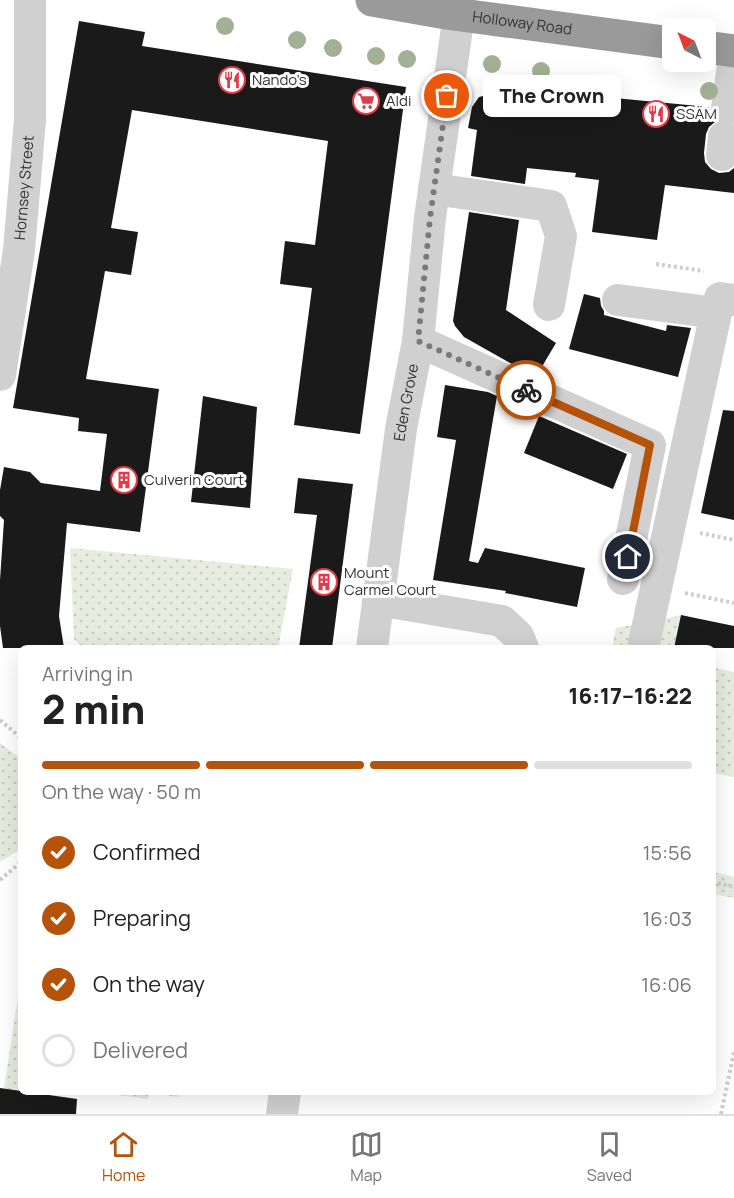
<!DOCTYPE html>
<html lang="en">
<head>
<meta charset="utf-8">
<style>
  :root { --surface:#fff; --page:#f6f6f6; --text:#222; --muted:#767676; --line:#e0e0e0; --accent:#b45309 }
  body { margin:0; font-family:Manrope,sans-serif; background:var(--page); color:var(--text); height:100vh; display:flex; flex-direction:column; font-size:22px; white-space:nowrap }
  * { box-sizing:border-box; margin:0 }
  p { font-size:20px; color:var(--muted) }
  .icon { flex:none; width:33px; height:33px; fill:none; stroke:currentColor; stroke-width:2; stroke-linecap:round; stroke-linejoin:round }
  .map { position:relative; flex:1; overflow:hidden }
  .side { position:absolute; left:18px; top:645px; width:698px; height:450px; display:flex; flex-direction:column; background:var(--surface); border-radius:9px; box-shadow:0 6px 24px #0002 }
  .side>* { flex:none }
  .needle { width:39px; rotate:318deg }
  .controls { position:absolute; left:662px; top:18px; display:grid; gap:12px }
  .controls a { display:grid; place-items:center; width:54px; height:54px; border-radius:9px; background:var(--surface); box-shadow:0 6px 24px #0002; font-size:30px }
  .pin { position:absolute; display:grid; place-items:center; width:51px; height:51px; color:#fff; margin:-26px; border:3px solid #fff; border-radius:50%; box-shadow:0 2px 6px #0007 }
  .courier { position:absolute; display:grid; place-items:center; width:60px; height:60px; margin:-30px; border:4px solid #b45309; border-radius:50%; background:#fff; color:#222; box-shadow:0 2px 8px #0007 }
  .bubble { position:absolute; height:42px; border-radius:9px; background:var(--surface); box-shadow:0 6px 24px #0002; font-size:20px; font-weight:800; line-height:42px; text-align:center }
  .headline em { font-style:normal; font-weight:800 }
  .headline div { display:flex; flex-direction:column-reverse }
  .headline { display:flex; align-items:center; justify-content:space-between; height:102px; padding:0 24px }
  h1 { font-size:39px; font-weight:800; line-height:45px }
  .bar { display:grid; grid-template-columns:repeat(4,1fr); gap:9px 6px; align-content:center; height:72px; padding:0 24px }
  .bar i { height:8px; border-radius:4px; background:var(--line) }
  .bar .selected { background:var(--accent) }
  .bar p { grid-column:span 4 }
  ol { padding:0 24px; list-style:none }
  li { display:flex; align-items:center; gap:18px; height:66px }
  li p { margin-inline-start:auto }
  li .icon { padding:6px; border-radius:50%; background:var(--accent); color:#fff; stroke-width:4 }
  li:last-child { color:var(--muted) }
  li i { width:33px; height:33px; border:3px solid var(--line); border-radius:50% }
  .dock { display:flex; justify-content:space-around; align-items:center; height:84px; border-top:2px solid var(--line); background:var(--surface); font-size:16px; color:var(--muted) }
  .dock a { display:grid; justify-items:center; gap:3px }
  .dock .selected { color:var(--accent) }
  .map>svg:first-child { display:block }
  .grass { fill:url(#grass-dots) }
  .building { fill:#1a1a1a }
  .lines { fill:none; stroke-linecap:round; stroke-linejoin:round }
  .path { stroke:#cdcdcd; stroke-width:4; stroke-dasharray:3 3; stroke-linecap:butt }
  .minor { stroke:#d0d0d0; stroke-width:32 }
  .highway { stroke:#9a9a9a; stroke-width:33 }
  .tree { fill:#a2b095 }
  .done { stroke:#7a7a7a; stroke-width:6; stroke-dasharray:0 10.8 }
  .route { stroke:#b45309; stroke-width:8 }
  .labels { text-anchor:middle; stroke-width:6; stroke-linejoin:round; paint-order:stroke }
  .street-label { font-size:15px; fill:#333; stroke:#fff }
  .poi-label { font-size:15px; fill:#333; stroke:#fff; text-anchor:start }
</style>
</head>
<body>
<div class="map">
<svg width="734" height="1114" viewBox="0 0 734 1114">
  <defs>
    <pattern id="grass-dots" width="8" height="8" patternUnits="userSpaceOnUse" patternTransform="scale(1.5)"><rect width="8" height="8" fill="#e6ecdf"/><path d="M2 2h.1M6 6h.1" fill="none" stroke="#c6cbc0" stroke-width="1.8" stroke-linecap="round"/></pattern>
  </defs>
  <rect width="100%" height="100%" fill="#fff"/>
  <g class="grass">
    <path d="M 70,548 L 293,569 L 278,648 L 82,648 L 74,639 Z"/>
    <path d="M 681,615 L 674,648 L 612,648 L 616,628 Z"/>
    <path d="M 715,668 L 734,672 L 734,777 L 713,773 L 712,681 Z"/>
    <path d="M 0,743 L 21,759 L 21,849 L 0,862 Z"/>
    <path d="M 713,872 L 734,877 L 734,898 L 713,894 Z"/>
    <path d="M 21,977 L 21,1091 L 4,1089 Z"/>
    <path d="M 97,1092 L 179,1092 L 179,1097 L 149,1093 L 148,1099 Z"/>
  </g>
  <g class="building">
    <path d="M 79,21 L 145,32 L 142,46 L 406,87 L 360,434 L 294,425 L 312,288 L 280,284 L 285,241 L 315,245 L 328,141 L 132,110 L 111,228 L 138,232 L 131,275 L 105,271 L 86,379 L 159,389 L 140,532 L 67,523 L 59,616 L 64,648 L 3,648 L 0,626 L 0,580 L 4,520 L 0,516 L 0,490 L 4,467 L 30,472 L 41,483 L 100,491 L 107,434 L 78,431 L 79,418 L 13,408 Z"/>
    <path d="M 541,91 L 709,107 L 710,115 L 715,122 L 709,127 L 706,134 L 704,153 L 705,162 L 711,169 L 719,173 L 729,172 L 734,168 L 734,193 L 665,185 L 657,240 L 592,232 L 599,180 L 575,177 L 576,173 L 527,168 L 525,184 L 471,176 L 477,130 L 468,128 L 472,107 L 479,97 L 491,94 L 539,103 Z"/>
    <path d="M 469,212 L 519,220 L 506,310 L 556,343 L 537,375 L 510,363 L 464,337 L 455,326 L 453,321 Z"/>
    <path d="M 584,294 L 600,298 L 601,306 L 604,311 L 604,315 L 666,331 L 667,325 L 691,328 L 678,377 L 569,349 Z"/>
    <path d="M 445,385 L 488,392 L 497,396 L 469,561 L 478,563 L 485,548 L 585,568 L 577,607 L 505,593 L 506,591 L 433,580 L 456,440 L 437,437 Z"/>
    <path d="M 203,396 L 257,407 L 250,508 L 191,502 Z"/>
    <path d="M 723,410 L 734,411 L 734,520 L 701,513 Z"/>
    <path d="M 539,416 L 627,454 L 613,489 L 524,453 Z"/>
    <path d="M 298,478 L 353,484 L 332,648 L 299,648 L 317,515 L 294,513 Z"/>
    <path d="M 681,615 L 734,626 L 734,648 L 674,648 Z"/>
    <path d="M 0,1088 L 77,1099 L 76,1114 L 0,1114 Z"/>
  </g>
  <g class="lines">
    <g class="path">
      <path d="M 656,264 L 704,271"/>
      <path d="M 700,533 L 734,540"/>
      <path d="M 685,593 L 734,603"/>
      <path d="M 0,720 L 21,738"/>
      <path d="M 0,880 L 21,862"/>
      <path d="M 712,882 L 734,887"/>
      <path d="M 721,1114 L 734,1052"/>
    </g>
    <g class="minor">
      <path d="M 727,109 L 734,58"/>
      <path d="M 722,155 L 724,137"/>
      <path d="M 434,189 L 551,206 L 561,236 L 549,305"/>
      <path d="M 618,300 L 716,313"/>
      <path d="M 418,341 L 650,445 L 623,579"/>
      <path id="s1" d="M 0,375 L 19,250 L 30,120 L 30,0"/>
      <path d="M 378,600 L 502,621 L 518,636 L 523,648"/>
      <path id="s2" d="M 372,648 L 401,429 L 418,341 L 430,218 L 459,14"/>
      <path d="M 643,648 L 716,313 L 720,298 L 734,300"/>
      <path d="M 282,1114 L 285,1092"/>
    </g>
    <g class="highway">
      <path id="s3" d="M 372,0 L 446,13 L 672,43"/>
      <path d="M 705,47 L 734,51"/>
    </g>
  </g>
  <g class="tree">
    <circle cx="225" cy="26" r="9"/>
    <circle cx="297" cy="40" r="9"/>
    <circle cx="333" cy="48" r="9"/>
    <circle cx="376" cy="56" r="9"/>
    <circle cx="407" cy="59" r="9"/>
    <circle cx="492" cy="64" r="9"/>
    <circle cx="541" cy="71" r="9"/>
    <circle cx="709" cy="91" r="9"/>
  </g>
  <g class="lines">
    <path class="done" d="M 447,96 L 430,218 L 418,341 L 526,390"/>
    <path class="route" d="M 526,390 L 650,445 L 628,557"/>
  </g>
  <defs>
    <symbol id="restaurant-ring" viewBox="-11 -11 22 22"><circle r="9.5" fill="#fff" stroke="#e63946" stroke-width="1.5"/><path d="M-5-6h1v4h1v-4h1v4h1v-4h1v5L-1.5 .5V6h-2V.5L-5-1ZM5-6V6H3V1.5H1.5Q1.5-4 5-6Z" fill="#e63946"/></symbol>
    <symbol id="supermarket-ring" viewBox="-11 -11 22 22"><circle r="9.5" fill="#fff" stroke="#e63946" stroke-width="1.5"/><path d="M-6-5.5h2.5l.6 2H6L4.5 2H-2.5L-4.4-4H-6ZM-1.5 3.2a1.3 1.3 0 1 0 .1 0ZM3 3.2a1.3 1.3 0 1 0 .1 0Z" fill="#e63946"/></symbol>
    <symbol id="building-ring" viewBox="-11 -11 22 22"><circle r="9.5" fill="#fff" stroke="#e63946" stroke-width="1.5"/><path d="M-4-6H4V6H1V3H-1V6H-4ZM-2.5-4.3h1.7v1.8h-1.7ZM.8-4.3h1.7v1.8H.8ZM-2.5-1h1.7V.8h-1.7ZM.8-1h1.7V.8H.8Z" fill="#e63946"/></symbol>
  </defs>
  <g fill-rule="evenodd">
    <use href="#restaurant-ring" x="217" y="65" width="30" height="30"/>
    <use href="#supermarket-ring" x="351" y="86" width="30" height="30"/>
    <use href="#restaurant-ring" x="641" y="99" width="30" height="30"/>
    <use href="#building-ring" x="109" y="465" width="30" height="30"/>
    <use href="#building-ring" x="309" y="567" width="30" height="30"/>
  </g>
  <g class="labels">
    <g class="street-label">
      <text dy="5" stroke="none"><textPath href="#s3" startOffset="152">Holloway Road</textPath></text>
      <text dy="5" stroke="none"><textPath href="#s1" startOffset="189">Hornsey Street</textPath></text>
      <text dy="5" stroke="none"><textPath href="#s2" startOffset="248">Eden Grove</textPath></text>
    </g>
    <g class="poi-label">
      <text x="252" y="85">Nando's</text>
      <text x="386" y="106">Aldi</text>
      <text x="676" y="119">SSÄM</text>
      <text x="144" y="485">Culverin Court</text>
      <text x="344" y="578">Mount<tspan x="344" dy="17">Carmel Court</tspan></text>
    </g>
  </g>
</svg>
<div class="controls">
<a><svg class="needle" viewBox="-14 -14 28 28"><path d="M0-13l5 13h-10z" fill="#e53935"/><path d="M0 13l5-13h-10z" fill="#767676"/></svg></a>
</div>
<div class="pin" style="left:447px;top:96px;background:#ea580c"><svg class="icon" aria-label="bag" viewBox="0 0 24 24"><path d="M5 8h14l-1 12H6zM9 8a3 3 0 0 1 6 0"/></svg></div>
<div class="pin" style="left:628px;top:557px;background:#1f2937"><svg class="icon" aria-label="home" viewBox="0 0 24 24"><path d="M3 11l9-7 9 7M6 9v11h12V9"/></svg></div>
<div class="courier" style="left:526px;top:390px"><svg class="icon" aria-label="bike" viewBox="0 0 24 24"><circle cx="6" cy="16" r="4"/><circle cx="18" cy="16" r="4"/><path d="M6 16l4-8h5l3 8M10 8l3 8H6M13 5h3"/></svg></div>
<div class="bubble" style="left:483px;top:75px;width:138px">The Crown</div>
<section class="side">
<div class="headline"><div><h1>2 min</h1><p>Arriving in</p></div><em>16:17–16:22</em></div>
<div class="bar"><i class="selected"></i><i class="selected"></i><i class="selected"></i><i></i><p>On the way · 50 m</p></div>
<ol>
<li><svg class="icon" aria-label="check" viewBox="0 0 24 24"><path d="M5 12l5 5 9-10"/></svg>Confirmed<p>15:56</p></li>
<li><svg class="icon" aria-label="check" viewBox="0 0 24 24"><path d="M5 12l5 5 9-10"/></svg>Preparing<p>16:03</p></li>
<li><svg class="icon" aria-label="check" viewBox="0 0 24 24"><path d="M5 12l5 5 9-10"/></svg>On the way<p>16:06</p></li>
<li><i></i>Delivered</li>
</ol>
</section>
</div>
<nav class="dock">
<a class="selected"><svg class="icon" aria-label="home" viewBox="0 0 24 24"><path d="M3 11l9-7 9 7M6 9v11h12V9"/></svg>Home</a>
<a><svg class="icon" aria-label="map" viewBox="0 0 24 24"><path d="M3 6l6-2 6 2 6-2v14l-6 2-6-2-6 2zM9 4v14M15 6v14"/></svg>Map</a>
<a><svg class="icon" aria-label="saved" viewBox="0 0 24 24"><path d="M7 4h10v16l-5-4-5 4z"/></svg>Saved</a>
</nav>
</body>
</html>
